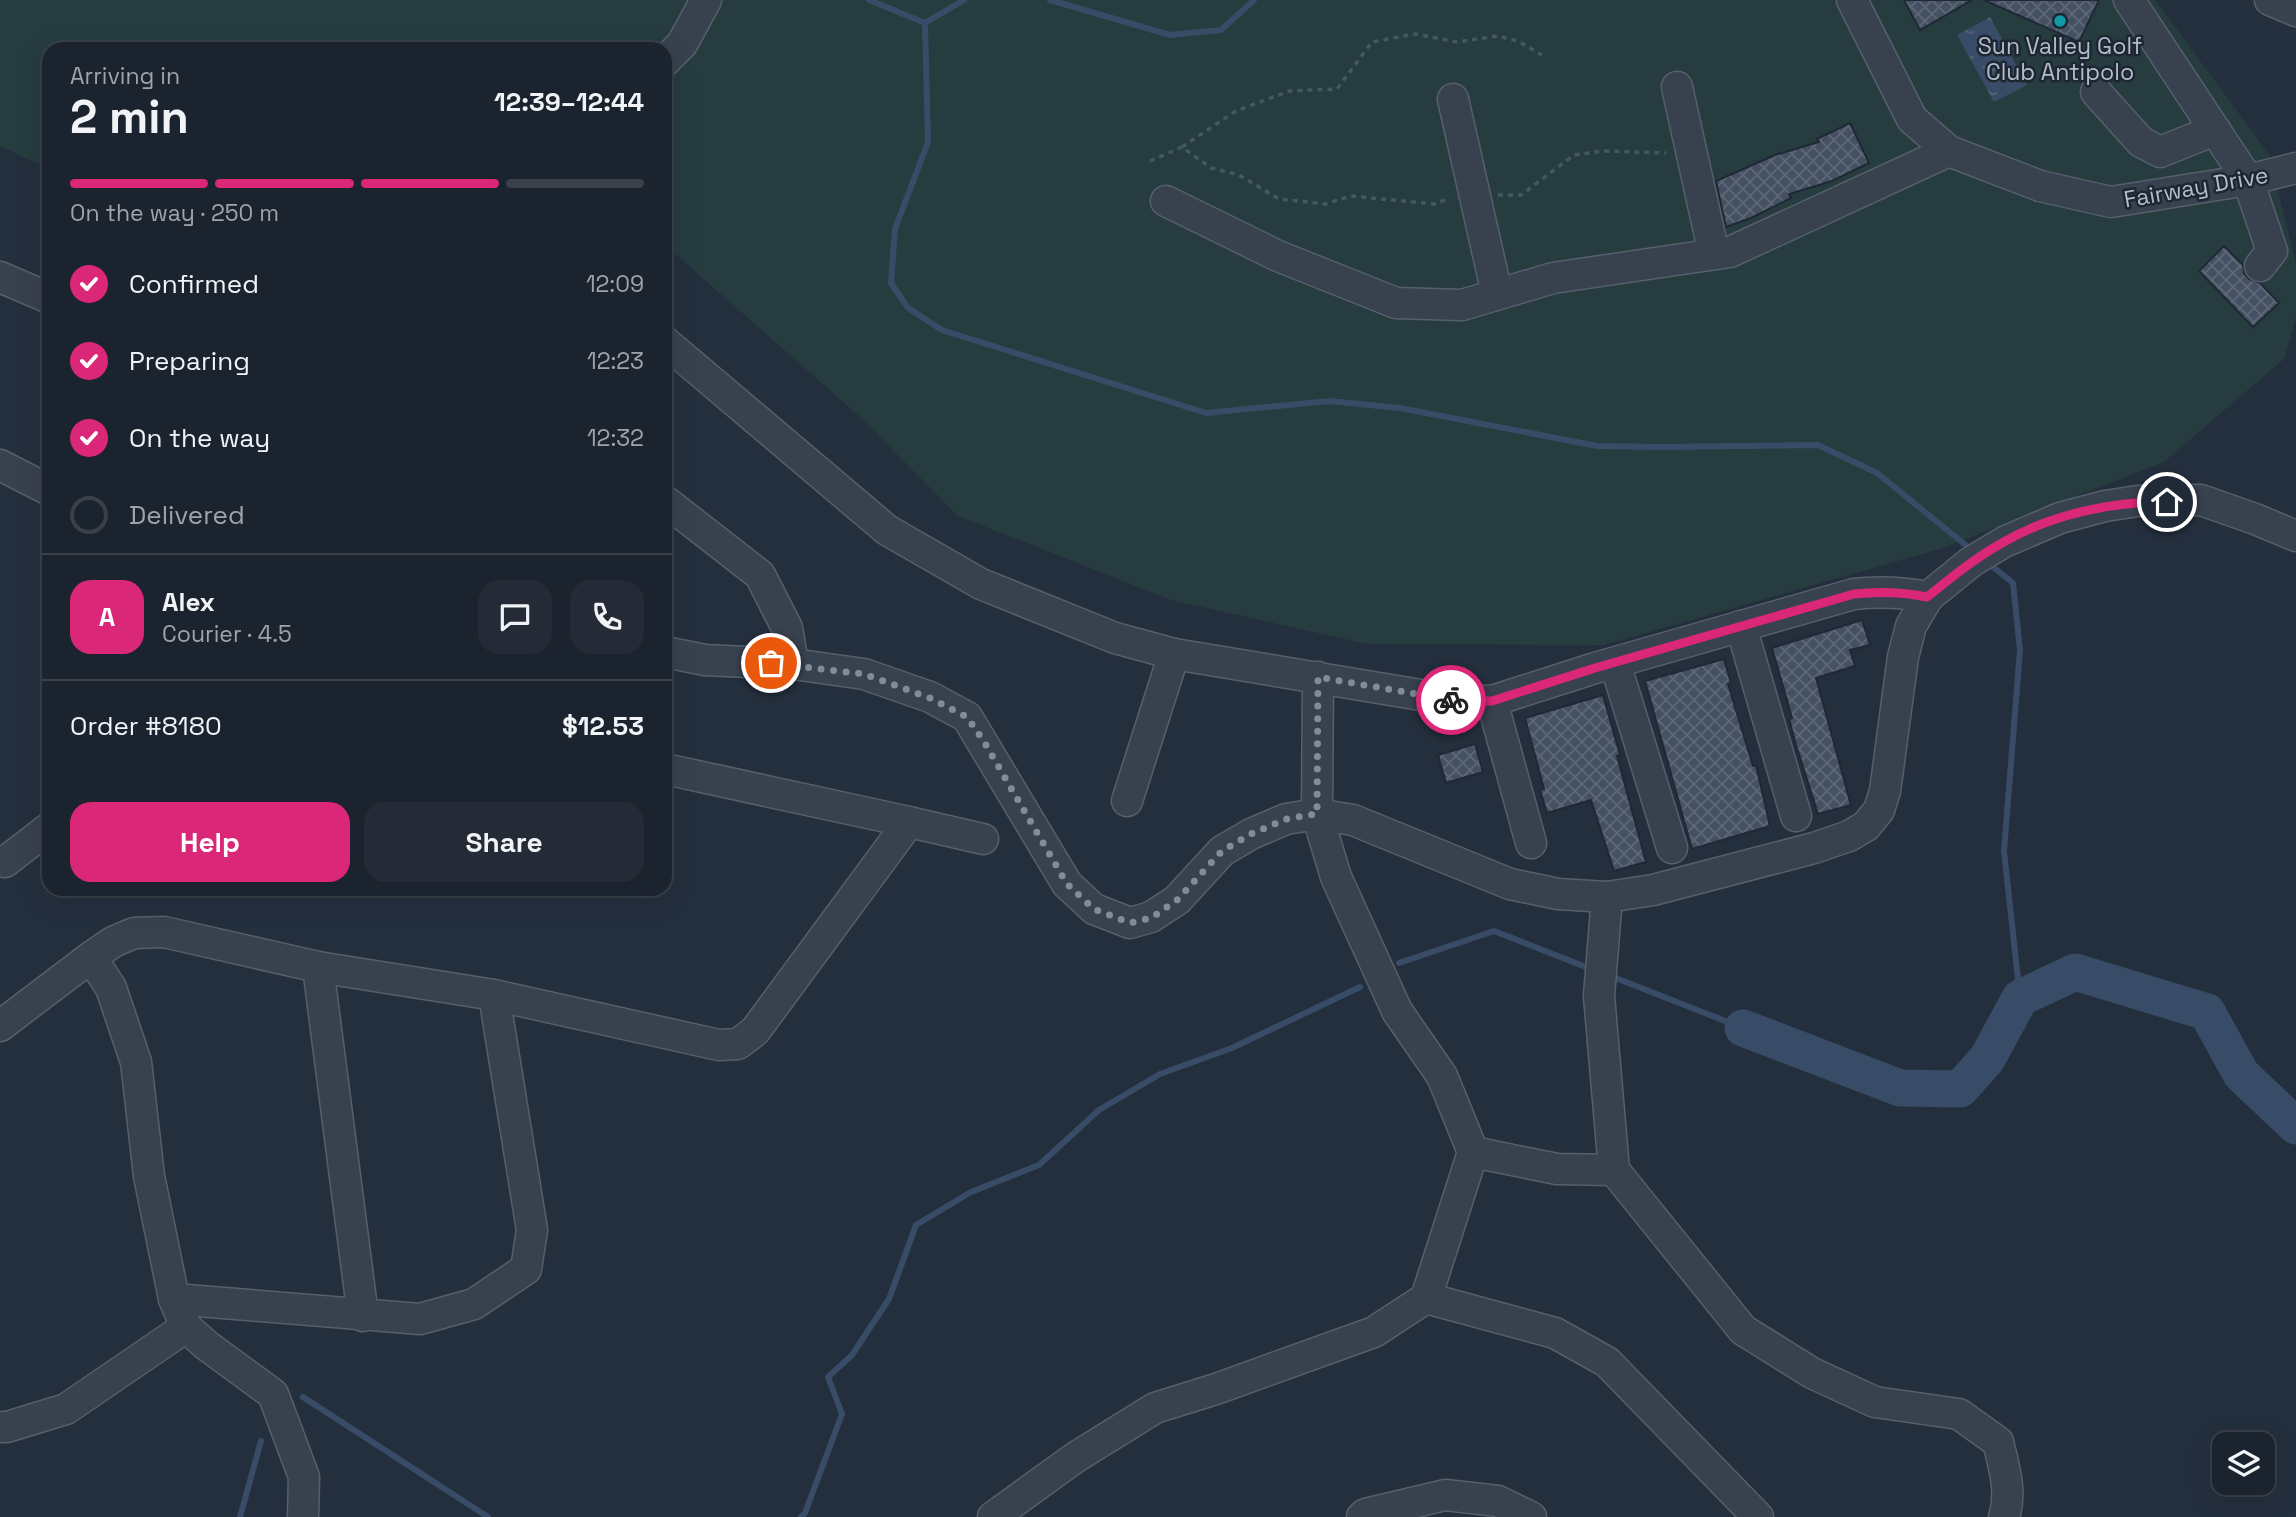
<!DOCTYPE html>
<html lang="en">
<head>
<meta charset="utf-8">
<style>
  :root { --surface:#1b232e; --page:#242b36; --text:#f1f3f6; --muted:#a0a4aa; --line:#39404a; --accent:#db2777 }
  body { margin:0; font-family:"Space Grotesk",sans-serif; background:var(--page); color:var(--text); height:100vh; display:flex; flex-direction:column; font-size:26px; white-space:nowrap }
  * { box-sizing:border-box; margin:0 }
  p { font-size:23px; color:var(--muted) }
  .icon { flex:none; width:38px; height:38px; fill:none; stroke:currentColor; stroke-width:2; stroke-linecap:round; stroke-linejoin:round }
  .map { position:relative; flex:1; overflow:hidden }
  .side { position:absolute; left:42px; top:42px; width:630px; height:854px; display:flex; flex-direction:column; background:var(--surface); border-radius:21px; box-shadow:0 7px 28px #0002,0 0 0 2px var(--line) }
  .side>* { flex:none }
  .tools { position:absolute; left:2212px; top:1432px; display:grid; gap:14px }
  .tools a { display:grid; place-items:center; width:63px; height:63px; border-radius:14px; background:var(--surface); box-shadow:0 7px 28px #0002,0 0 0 2px var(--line); font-size:35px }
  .pin { position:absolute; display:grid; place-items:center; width:60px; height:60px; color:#fff; margin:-30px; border:4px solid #fff; border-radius:50%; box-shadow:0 2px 7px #0007 }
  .courier { position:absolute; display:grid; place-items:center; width:70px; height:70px; margin:-35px; border:5px solid #db2777; border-radius:50%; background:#fff; color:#222; box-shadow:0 2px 9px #0007 }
  .head em { font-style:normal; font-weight:600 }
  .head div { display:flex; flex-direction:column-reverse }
  .head { display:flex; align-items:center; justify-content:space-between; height:119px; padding:0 28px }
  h1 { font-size:46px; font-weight:600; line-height:52px }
  .bar { display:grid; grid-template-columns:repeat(4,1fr); gap:10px 7px; align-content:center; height:84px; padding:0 28px }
  .bar i { height:9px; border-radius:5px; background:var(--line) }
  .bar .selected { background:var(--accent) }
  .bar p { grid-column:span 4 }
  .line { display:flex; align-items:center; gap:18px; padding:0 28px; border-top:2px solid var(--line) }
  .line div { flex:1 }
  .round { display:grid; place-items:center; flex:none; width:74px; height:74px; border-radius:21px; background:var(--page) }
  ol { padding:0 28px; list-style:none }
  li { display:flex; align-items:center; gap:21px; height:77px }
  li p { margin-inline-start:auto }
  li .icon { padding:7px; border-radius:50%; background:var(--accent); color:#fff; stroke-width:4 }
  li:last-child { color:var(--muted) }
  li i { width:38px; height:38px; border:4px solid var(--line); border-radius:50% }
  .primary-button { display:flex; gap:14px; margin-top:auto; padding:14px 28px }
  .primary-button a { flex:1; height:80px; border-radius:21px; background:var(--accent); color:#fff; font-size:28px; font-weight:600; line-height:80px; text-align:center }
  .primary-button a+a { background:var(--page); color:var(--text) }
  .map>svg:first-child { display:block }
  .green { fill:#263c3f }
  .water { fill:url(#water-ripples) }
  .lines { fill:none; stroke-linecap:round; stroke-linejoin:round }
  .stream { stroke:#394c67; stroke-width:6 }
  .river { stroke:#394c67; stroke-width:37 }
  .building { fill:url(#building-cross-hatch); stroke:#1f2835; stroke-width:2 }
  .minor-casing { stroke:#565f6c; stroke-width:33 }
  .path { stroke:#44595c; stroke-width:3.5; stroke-dasharray:5 5; stroke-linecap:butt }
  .minor { stroke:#38414e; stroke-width:30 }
  .done { stroke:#828b98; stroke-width:7; stroke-dasharray:0 12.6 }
  .route { stroke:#db2777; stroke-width:9 }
  .culture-dot { fill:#0f9aa8; stroke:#1d2633; stroke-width:2.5 }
  .labels { text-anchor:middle; stroke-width:5; stroke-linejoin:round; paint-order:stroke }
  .poi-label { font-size:23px; fill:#b4bcc9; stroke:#1d2633 }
  .street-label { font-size:23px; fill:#b4bcc9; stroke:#1d2633 }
</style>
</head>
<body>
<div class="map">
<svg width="2296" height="1517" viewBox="0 0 2296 1517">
  <defs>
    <pattern id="water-ripples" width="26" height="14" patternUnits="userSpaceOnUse" patternTransform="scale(1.75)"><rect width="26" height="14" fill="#394c67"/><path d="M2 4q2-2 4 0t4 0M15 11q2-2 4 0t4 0" fill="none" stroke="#53647b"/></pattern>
    <pattern id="building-cross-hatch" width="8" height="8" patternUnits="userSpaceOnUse" patternTransform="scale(1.75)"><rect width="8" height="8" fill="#455162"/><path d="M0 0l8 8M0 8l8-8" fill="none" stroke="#5d6877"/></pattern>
  </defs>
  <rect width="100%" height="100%" fill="#242f3e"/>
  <path class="green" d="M 0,0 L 2155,0 L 2269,154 L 2296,264 L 2296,318 L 2284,359 L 2164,462 L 1940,549 L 1604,645 L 1367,644 L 1171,600 L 958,516 L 859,416 L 665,245 L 665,49 L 49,49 L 49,169 L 0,146 Z"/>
  <path class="water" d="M 1990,17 L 2027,85 L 1994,102 L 1957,35 Z"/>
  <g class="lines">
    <g class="stream">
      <path d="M 869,0 L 925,23"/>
      <path d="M 1050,0 L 1170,35 L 1221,30 L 1254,0"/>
      <path d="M 925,23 L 928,142 L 895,229 L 891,283 L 908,308 L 942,330 L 1206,413 L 1329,401 L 1400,408 L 1597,446 L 1661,447 L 1818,445 L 1877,473 L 1973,551"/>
      <path d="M 925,23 L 964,0"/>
      <path d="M 1987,562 L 2013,583 L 2020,650 L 2004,851 L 2020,998"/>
      <path d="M 1399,963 L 1494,931 L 1591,969"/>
      <path d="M 1608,975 L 1743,1028"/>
      <path d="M 303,1397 L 488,1517"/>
      <path d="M 240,1517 L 261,1441"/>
      <path d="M 801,1517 L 805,1513 L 842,1414 L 828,1377 L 852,1355 L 889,1299 L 916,1225 L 971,1192 L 1039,1165 L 1099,1110 L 1160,1074 L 1232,1048 L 1360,987"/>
    </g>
    <path class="river" d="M 1743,1028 L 1900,1088 L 1960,1089 L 1987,1059 L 2020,998 L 2075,972 L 2207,1012 L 2241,1074 L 2296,1126"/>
  </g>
  <g class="building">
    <path d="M 1904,0 L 1972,0 L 1920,30 Z"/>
    <path d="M 1984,0 L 2099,0 L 2079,42 Z"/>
    <path d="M 1850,123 L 1869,163 L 1832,181 L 1789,194 L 1791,198 L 1751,218 L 1726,227 L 1716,181 L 1775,155 L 1819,142 L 1817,139 Z"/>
    <path d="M 2224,246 L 2243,265 L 2244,273 L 2249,279 L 2260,283 L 2279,303 L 2253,327 L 2199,271 Z"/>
    <path d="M 1862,620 L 1870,645 L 1850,650 L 1855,666 L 1816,678 L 1851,805 L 1818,814 L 1796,745 L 1789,719 L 1792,718 L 1772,648 Z"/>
    <path d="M 1724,659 L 1731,683 L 1728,684 L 1753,766 L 1756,765 L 1770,826 L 1692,849 L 1645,681 Z"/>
    <path d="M 1603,695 L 1620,755 L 1617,756 L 1646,862 L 1614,871 L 1591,800 L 1547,813 L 1540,790 L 1544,789 L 1525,718 Z"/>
    <path d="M 1475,744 L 1483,772 L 1446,783 L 1438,755 Z"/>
  </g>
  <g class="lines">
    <defs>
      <g id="minor">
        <path d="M 1852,0 L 1912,119 L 1949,151 L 2040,186 L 2111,202 L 2248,180 L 2296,168"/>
        <path d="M 2129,0 L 2248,180 L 2272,251 L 2260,266"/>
        <path d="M 2270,0 L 2296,11"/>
        <path d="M 665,61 L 682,44 L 706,0"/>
        <path d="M 1677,87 L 1714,254"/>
        <path d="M 2096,92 L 2141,142 L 2160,152 L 2215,130"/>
        <path d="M 1453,99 L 1497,294"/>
        <path d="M 1166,201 L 1278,256 L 1396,303 L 1462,305 L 1553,278 L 1730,252 L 1949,151"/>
        <path d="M 0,277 L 49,298"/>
        <path d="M 665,342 L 887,530 L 981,584 L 1115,638 L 1174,654 L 1445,699 L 1492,701 L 1595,668 L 1854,594 C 1880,591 1902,592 1928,597"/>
        <path d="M 0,465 L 49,490"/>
        <path d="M 665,501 L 760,575 L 787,628 L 793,664"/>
        <path d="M 1741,626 L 1796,816"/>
        <path d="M 665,652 L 705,660 L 793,664 L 864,674 L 930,697 L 967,717 L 1067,884 L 1094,909 L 1130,923 L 1151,917 L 1177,900 L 1222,851 L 1251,834 L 1286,819 L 1317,814 L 1353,820 L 1510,884 L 1558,894 L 1607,897 L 1653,890 L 1814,848 L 1849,836 L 1866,826 L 1879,810 L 1885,791 L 1903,657 L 1911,626 L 1928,597 L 1971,562 L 2004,542 L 2060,518 L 2105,506 L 2138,501 L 2201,500 L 2255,519 L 2296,536"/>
        <path d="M 1615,663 L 1672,848"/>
        <path d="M 1492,701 L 1531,843"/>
        <path d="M 1127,801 L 1174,654"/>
        <path d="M 909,822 L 983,839"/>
        <path d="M 0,861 L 5,862 L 49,828"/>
        <path d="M 1607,897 L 1599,996 L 1614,1170 L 1743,1330 L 1812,1373 L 1875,1402 L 1959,1414 L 1998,1442 C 2004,1466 2012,1493 2004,1517"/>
        <path d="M 91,957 L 111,988 L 136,1062 L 149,1176 L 174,1299 L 186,1327 L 206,1345 L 273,1394 L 304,1477 L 303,1517"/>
        <path d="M 318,967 L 363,1316"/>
        <path d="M 0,1026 L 91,957 L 113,942 L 134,933 L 164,932 L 318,967 L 494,995 L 719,1045 L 738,1044 L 755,1031 L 909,822 L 665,769"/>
        <path d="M 1473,1152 L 1557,1169 L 1614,1170"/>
        <path d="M 1426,1298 L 1555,1333 L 1607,1362 L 1758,1517"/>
        <path d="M 174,1299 L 420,1319 L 474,1304 L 526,1269 L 532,1230 L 494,995"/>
        <path d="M 0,1427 L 7,1427 L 66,1409 L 186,1327"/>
        <path d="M 993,1517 L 1076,1457 L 1155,1408 L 1216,1389 L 1374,1332 L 1426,1298 L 1473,1152 L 1442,1076 L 1397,1011 L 1336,877 L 1317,814 L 1318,677"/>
        <path d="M 1362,1517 L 1365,1514 L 1445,1495 L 1498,1501 L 1531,1517"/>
      </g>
    </defs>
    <use href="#minor" class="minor-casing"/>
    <g class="path">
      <path d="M 1182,147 L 1236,111 L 1289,91 L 1337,89 L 1372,42 L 1415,34 L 1457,42 L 1497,36 L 1518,41 L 1542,55"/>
      <path d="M 1150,161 L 1182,147 L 1211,168 L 1239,175 L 1279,199 L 1325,204 L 1351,196 L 1434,204 L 1450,198"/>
      <path d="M 1498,195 L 1521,195 L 1574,155 L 1604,151 L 1666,153"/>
    </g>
    <use href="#minor" class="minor"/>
  </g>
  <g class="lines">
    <path class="done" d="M 771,663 L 864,674 L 930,698 L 967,717 L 983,740 L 1067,884 L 1094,909 L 1130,923 L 1151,918 L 1177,900 L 1222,851 L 1251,834 L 1286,819 L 1317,814 L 1318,677 L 1451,700"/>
    <path class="route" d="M 1451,700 L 1492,701 L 1595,668 L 1854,594 C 1880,591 1902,592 1927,597 C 1951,578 1975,558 2002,543 C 2050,515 2112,501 2167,502"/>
  </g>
  <circle class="culture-dot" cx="2060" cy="21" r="7"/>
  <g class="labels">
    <g class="poi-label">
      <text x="2060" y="54">Sun Valley Golf<tspan x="2060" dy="26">Club Antipolo</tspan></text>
    </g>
    <g class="street-label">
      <text transform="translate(2196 187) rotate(-10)" y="8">Fairway Drive</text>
    </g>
  </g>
</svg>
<div class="tools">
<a><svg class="icon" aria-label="layers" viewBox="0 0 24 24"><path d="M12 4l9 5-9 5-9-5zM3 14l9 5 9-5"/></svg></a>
</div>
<div class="pin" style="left:771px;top:663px;background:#ea580c"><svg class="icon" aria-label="bag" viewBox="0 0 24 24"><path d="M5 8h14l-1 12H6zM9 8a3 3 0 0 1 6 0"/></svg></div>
<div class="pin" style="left:2167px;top:502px;background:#1f2937"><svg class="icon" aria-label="home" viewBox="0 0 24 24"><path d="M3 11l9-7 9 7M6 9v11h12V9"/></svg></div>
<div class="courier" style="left:1451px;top:700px"><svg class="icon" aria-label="bike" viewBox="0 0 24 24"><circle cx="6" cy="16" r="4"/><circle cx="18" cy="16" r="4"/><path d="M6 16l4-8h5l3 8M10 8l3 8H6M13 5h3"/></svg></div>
<section class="side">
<div class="head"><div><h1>2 min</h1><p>Arriving in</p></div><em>12:39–12:44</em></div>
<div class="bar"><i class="selected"></i><i class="selected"></i><i class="selected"></i><i></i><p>On the way · 250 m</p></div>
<ol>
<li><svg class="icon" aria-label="check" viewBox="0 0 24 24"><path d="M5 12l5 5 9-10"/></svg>Confirmed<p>12:09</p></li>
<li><svg class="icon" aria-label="check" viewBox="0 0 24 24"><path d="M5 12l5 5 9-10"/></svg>Preparing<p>12:23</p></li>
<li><svg class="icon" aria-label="check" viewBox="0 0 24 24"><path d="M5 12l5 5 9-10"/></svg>On the way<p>12:32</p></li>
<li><i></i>Delivered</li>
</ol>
<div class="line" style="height:126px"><b class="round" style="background:var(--accent);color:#fff">A</b><div><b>Alex</b><p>Courier · 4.5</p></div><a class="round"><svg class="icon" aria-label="chat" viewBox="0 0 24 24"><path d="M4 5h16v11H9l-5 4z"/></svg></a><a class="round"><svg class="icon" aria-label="phone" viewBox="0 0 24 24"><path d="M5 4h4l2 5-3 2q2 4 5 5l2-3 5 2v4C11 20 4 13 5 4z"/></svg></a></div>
<div class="line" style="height:91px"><div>Order #8180</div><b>$12.53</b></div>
<div class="primary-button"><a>Help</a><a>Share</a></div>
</section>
</div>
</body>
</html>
